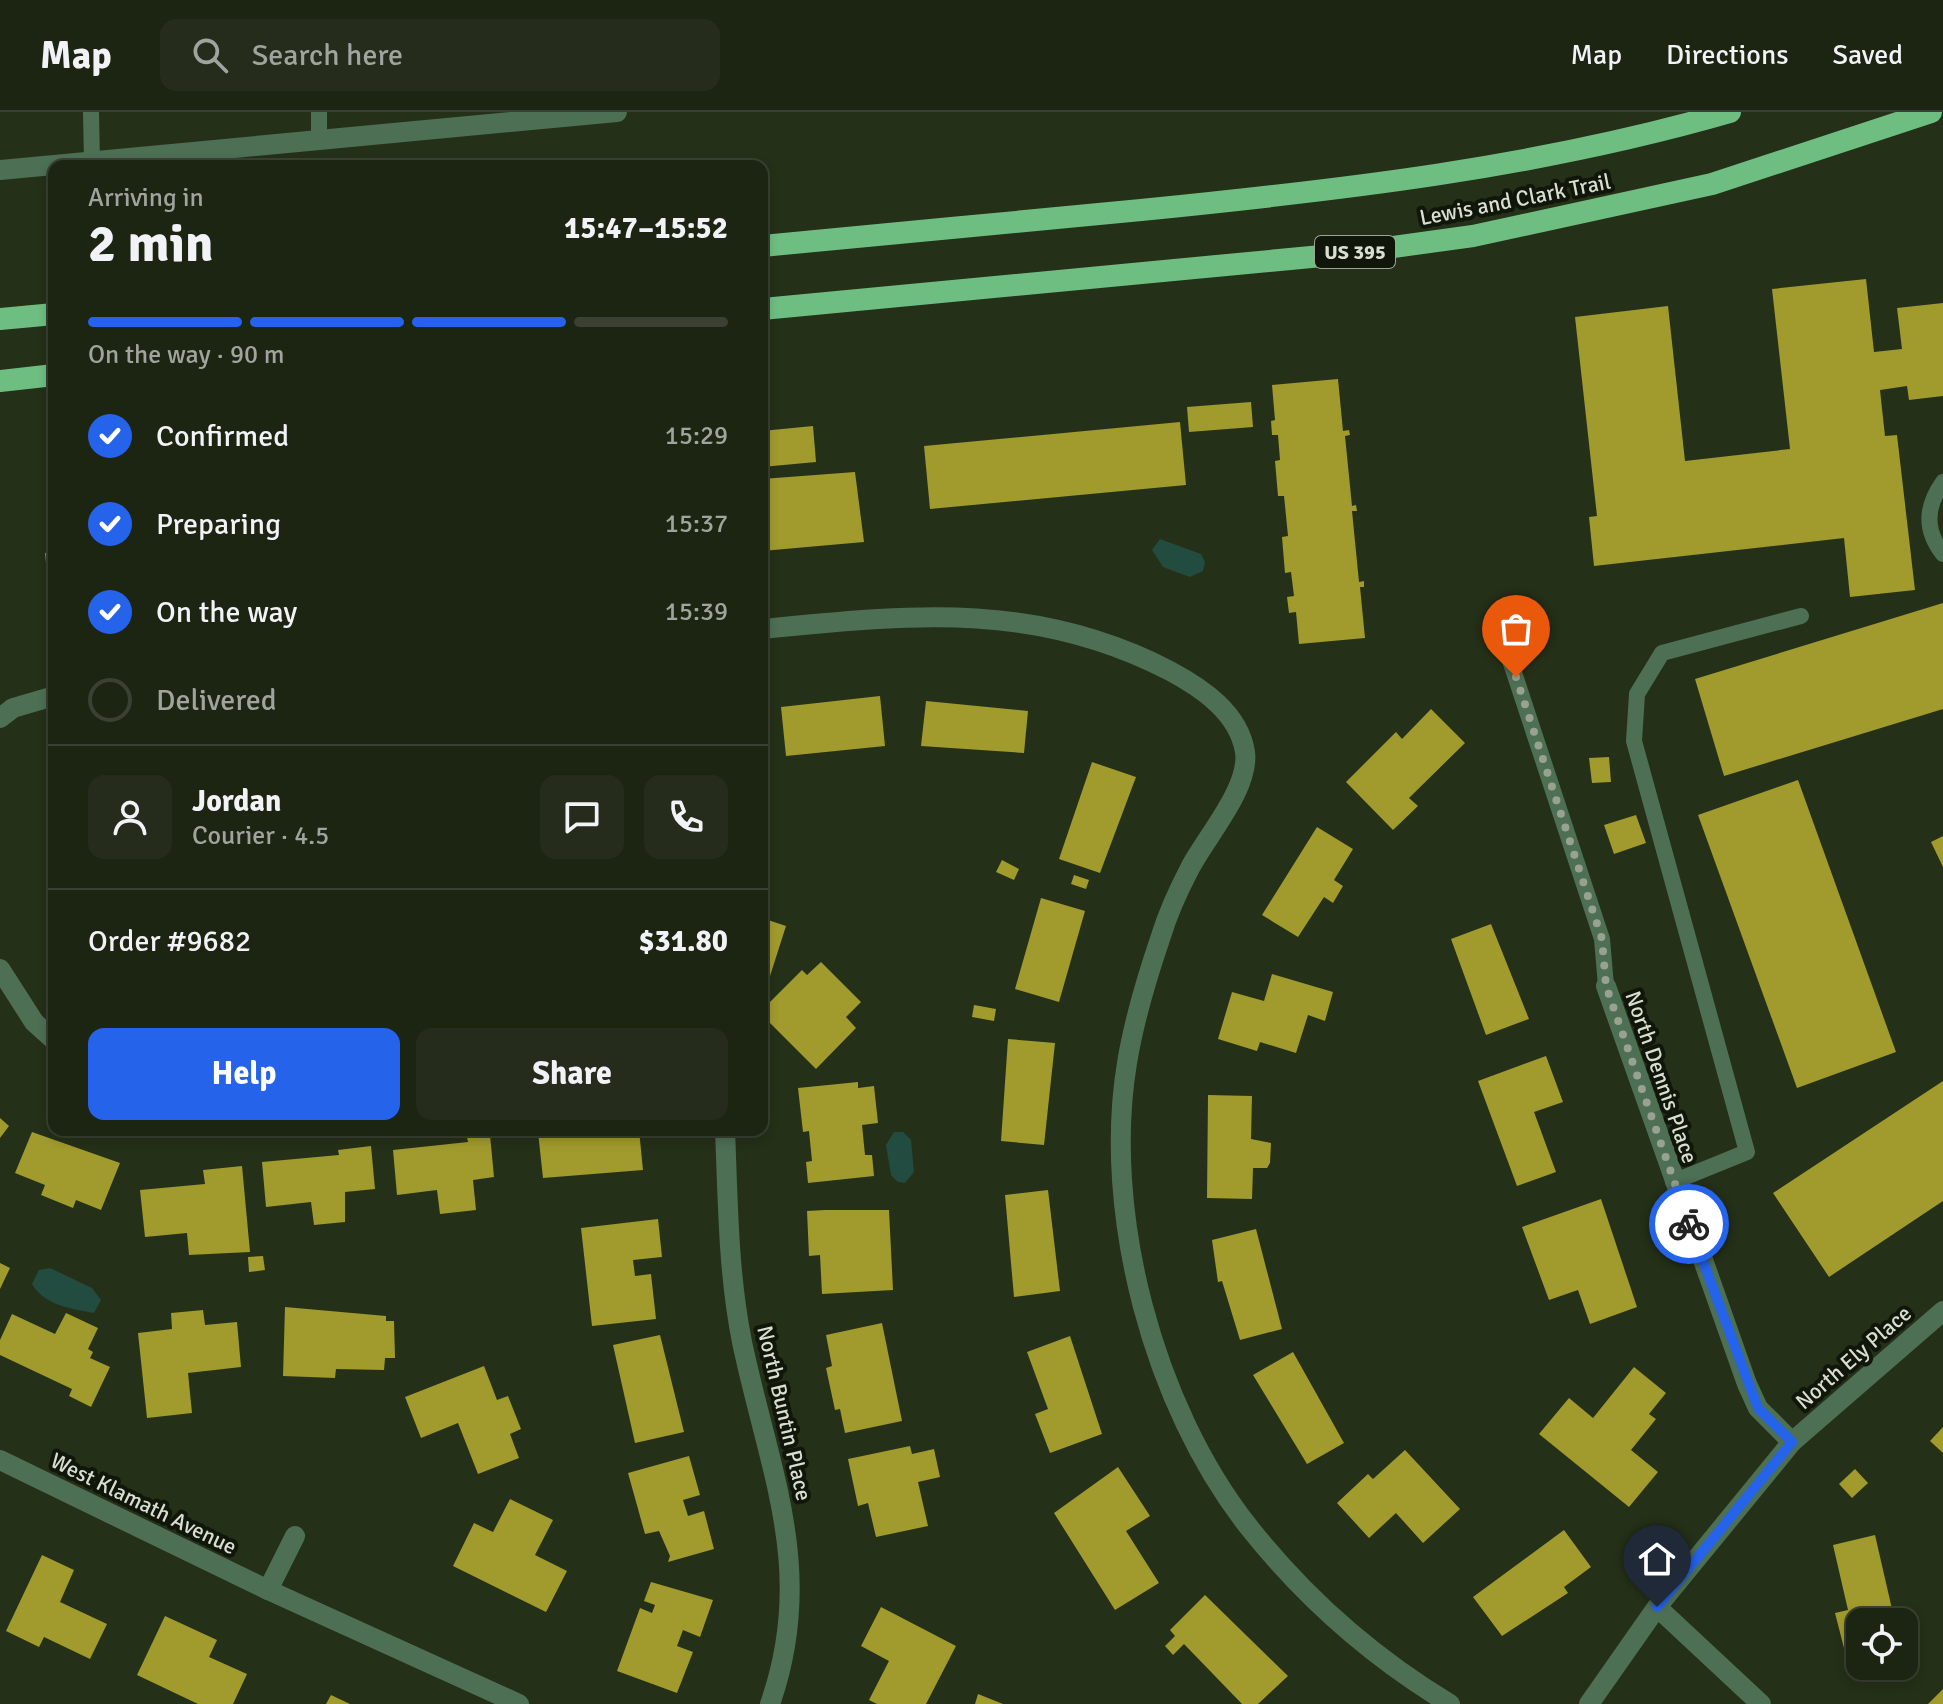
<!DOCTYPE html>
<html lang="en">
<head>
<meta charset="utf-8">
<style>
  :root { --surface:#1c2412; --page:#252c1b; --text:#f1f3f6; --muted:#a0a49f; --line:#3a4132; --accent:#2563eb }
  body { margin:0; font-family:Signika,sans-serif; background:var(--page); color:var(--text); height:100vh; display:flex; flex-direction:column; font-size:30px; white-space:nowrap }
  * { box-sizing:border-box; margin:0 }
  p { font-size:26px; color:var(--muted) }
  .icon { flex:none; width:44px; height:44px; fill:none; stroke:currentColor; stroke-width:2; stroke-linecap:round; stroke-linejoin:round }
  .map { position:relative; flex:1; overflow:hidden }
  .panel { position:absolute; left:48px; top:48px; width:720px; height:976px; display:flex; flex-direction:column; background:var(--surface); border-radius:16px; box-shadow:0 4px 12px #0003,0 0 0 2px var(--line) }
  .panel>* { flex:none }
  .buttons { position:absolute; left:1846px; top:1496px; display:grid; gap:16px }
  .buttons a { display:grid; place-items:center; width:72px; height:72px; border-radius:16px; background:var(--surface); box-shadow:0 4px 12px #0003,0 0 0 2px var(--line); font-size:40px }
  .pin { position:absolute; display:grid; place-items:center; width:68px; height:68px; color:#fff; margin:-82px -34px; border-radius:50% 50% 50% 0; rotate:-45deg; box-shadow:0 0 8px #0007 }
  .pin .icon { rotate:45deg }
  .courier { position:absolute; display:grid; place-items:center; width:80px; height:80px; margin:-40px; border:6px solid #2563eb; border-radius:50%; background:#fff; color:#222; box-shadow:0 2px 10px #0007 }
  .summary em { font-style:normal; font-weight:800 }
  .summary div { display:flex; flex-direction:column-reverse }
  .summary { display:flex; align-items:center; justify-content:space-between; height:136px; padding:0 40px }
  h1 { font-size:52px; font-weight:800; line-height:60px }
  .bar { display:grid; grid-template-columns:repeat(4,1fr); gap:12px 8px; align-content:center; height:96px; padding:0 40px }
  .bar i { height:10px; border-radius:6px; background:var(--line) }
  .bar .selected { background:var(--accent) }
  .bar p { grid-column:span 4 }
  .line { display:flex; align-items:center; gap:20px; padding:0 40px; border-top:2px solid var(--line) }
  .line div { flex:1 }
  .round { display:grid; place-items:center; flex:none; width:84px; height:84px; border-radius:16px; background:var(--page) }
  ol { padding:0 40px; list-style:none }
  li { display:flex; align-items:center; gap:24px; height:88px }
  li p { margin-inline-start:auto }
  li .icon { padding:8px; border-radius:50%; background:var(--accent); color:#fff; stroke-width:4 }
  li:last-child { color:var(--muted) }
  li i { width:44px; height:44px; border:4px solid var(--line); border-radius:50% }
  .cta { display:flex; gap:16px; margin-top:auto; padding:16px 40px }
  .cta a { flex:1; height:92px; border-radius:16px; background:var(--accent); color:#fff; font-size:32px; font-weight:800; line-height:92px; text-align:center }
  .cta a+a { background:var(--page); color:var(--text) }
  header { display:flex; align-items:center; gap:48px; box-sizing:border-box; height:112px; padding:0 40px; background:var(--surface); border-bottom:2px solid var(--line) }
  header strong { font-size:38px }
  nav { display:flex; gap:44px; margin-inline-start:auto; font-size:28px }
  .search { width:560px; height:72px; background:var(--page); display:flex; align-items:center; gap:20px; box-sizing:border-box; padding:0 28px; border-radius:16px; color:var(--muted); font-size:30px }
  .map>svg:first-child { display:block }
  .water { fill:#234c40 }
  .building { fill:#a19a2d }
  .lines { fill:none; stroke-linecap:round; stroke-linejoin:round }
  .service { stroke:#4d6f54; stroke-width:16 }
  .minor { stroke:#4d6f54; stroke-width:20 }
  .tertiary { stroke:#4d6f54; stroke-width:20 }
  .trunk { stroke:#6ebe82; stroke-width:22 }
  .done { stroke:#99a290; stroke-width:8; stroke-dasharray:0 14.4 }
  .route { stroke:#2563eb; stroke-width:10 }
  .labels { text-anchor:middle; stroke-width:8; stroke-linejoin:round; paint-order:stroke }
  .shield { fill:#11160b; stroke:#9ca395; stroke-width:2 }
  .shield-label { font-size:20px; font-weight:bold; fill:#d8dfd0 }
  .street-label { font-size:22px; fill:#d8dfd0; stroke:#11160b }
</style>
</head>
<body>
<header>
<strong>Map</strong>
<div class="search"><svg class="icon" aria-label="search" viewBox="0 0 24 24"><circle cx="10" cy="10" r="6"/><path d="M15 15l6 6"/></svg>Search here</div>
<nav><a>Map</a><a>Directions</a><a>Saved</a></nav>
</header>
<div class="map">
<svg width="1943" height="1592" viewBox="0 0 1943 1592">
  <rect width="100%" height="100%" fill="#253018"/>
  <g class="water">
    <path d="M 1160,427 L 1201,442 L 1205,450 L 1203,459 L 1190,465 L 1163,455 L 1152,438 Z"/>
    <path d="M 894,1020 L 903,1020 L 911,1028 L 914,1060 L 905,1071 L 898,1070 L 891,1063 L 886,1033 Z"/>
    <path d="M 50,1156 L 92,1176 L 101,1188 L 94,1201 C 73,1197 45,1194 32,1172 L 39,1158 Z"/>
  </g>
  <g class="building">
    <path d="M 1866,167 L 1874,240 L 1902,237 L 1897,196 L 1943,191 L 1943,284 L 1909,288 L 1907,274 L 1880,278 L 1885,324 L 1897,323 L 1915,478 L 1850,485 L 1844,426 L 1594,454 L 1589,405 L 1597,404 L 1575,205 L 1668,194 L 1685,349 L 1790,337 L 1772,177 Z"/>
    <path d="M 1338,267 L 1343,319 L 1349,318 L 1350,323 L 1345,324 L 1352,394 L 1356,393 L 1357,399 L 1352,399 L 1359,470 L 1364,469 L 1364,475 L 1360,475 L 1365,526 L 1299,532 L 1296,500 L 1289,501 L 1287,485 L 1294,484 L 1291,460 L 1285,461 L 1282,425 L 1288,424 L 1284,384 L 1278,384 L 1275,349 L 1280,348 L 1278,323 L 1272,323 L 1271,309 L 1275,308 L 1272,273 Z"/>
    <path d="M 1251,290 L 1253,315 L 1189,320 L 1187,295 Z"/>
    <path d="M 1180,310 L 1186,373 L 930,397 L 924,334 Z"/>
    <path d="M 813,314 L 816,350 L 762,355 L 762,319 Z"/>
    <path d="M 855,360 L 864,430 L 762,439 L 762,367 Z"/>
    <path d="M 54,440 L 54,507 L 52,508 L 45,441 Z"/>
    <path d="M 1943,491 L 1943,597 L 1724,664 L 1695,567 Z"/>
    <path d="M 880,584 L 885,634 L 786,644 L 781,595 Z"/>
    <path d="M 926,589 L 1028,599 L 1024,641 L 921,634 Z"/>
    <path d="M 762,595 L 770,654 L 762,655 Z"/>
    <path d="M 1431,597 L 1465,631 L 1409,686 L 1418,694 L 1393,718 L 1346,670 L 1396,620 L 1402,627 Z"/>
    <path d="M 1609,645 L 1611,670 L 1592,671 L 1589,646 Z"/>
    <path d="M 1092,650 L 1136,665 L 1100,761 L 1059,747 Z"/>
    <path d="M 1798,668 L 1896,940 L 1797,976 L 1698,703 Z"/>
    <path d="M 1636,703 L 1646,731 L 1614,742 L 1604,713 Z"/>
    <path d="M 1317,715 L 1353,737 L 1334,768 L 1343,774 L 1333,791 L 1324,785 L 1298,825 L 1262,803 Z"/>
    <path d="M 1943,724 L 1943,755 L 1931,730 Z"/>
    <path d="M 1002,748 L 1019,757 L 1014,768 L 996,760 Z"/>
    <path d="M 1074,763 L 1089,768 L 1086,777 L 1071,772 Z"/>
    <path d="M 1041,786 L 1085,799 L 1059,890 L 1015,877 Z"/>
    <path d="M 762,806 L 786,814 L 770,864 L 762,861 Z"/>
    <path d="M 1491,812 L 1529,907 L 1486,923 L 1451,827 Z"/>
    <path d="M 821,850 L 861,890 L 846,905 L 856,916 L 816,957 L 762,903 L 762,898 L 802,858 L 807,863 Z"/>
    <path d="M 1272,862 L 1333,880 L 1325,909 L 1308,903 L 1296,941 L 1260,930 L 1257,939 L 1218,927 L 1232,880 L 1264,889 Z"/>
    <path d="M 974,893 L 996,897 L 994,909 L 972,905 Z"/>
    <path d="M 1008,927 L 1055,931 L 1044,1033 L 1001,1029 Z"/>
    <path d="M 1546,944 L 1563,990 L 1534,1000 L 1556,1060 L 1517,1074 L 1478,969 Z"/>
    <path d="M 1943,969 L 1943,1089 L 1829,1165 L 1773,1081 Z"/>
    <path d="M 858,970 L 858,976 L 874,974 L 878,1011 L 862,1013 L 865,1043 L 872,1043 L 874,1064 L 808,1071 L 806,1050 L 812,1049 L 809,1019 L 803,1020 L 798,976 Z"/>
    <path d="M 1208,983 L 1252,984 L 1251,1027 L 1271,1031 L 1270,1051 L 1267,1056 L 1253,1056 L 1252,1087 L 1207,1086 Z"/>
    <path d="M 0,1006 L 9,1014 L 0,1026 Z"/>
    <path d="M 554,1018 L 639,1018 L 643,1058 L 543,1066 L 538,1020 Z"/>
    <path d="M 32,1020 L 120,1051 L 101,1098 L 76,1088 L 73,1096 L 41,1083 L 45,1073 L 15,1061 Z"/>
    <path d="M 490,1023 L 494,1065 L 473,1068 L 476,1098 L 440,1102 L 437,1078 L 397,1083 L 393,1038 L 468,1030 L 467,1025 Z"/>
    <path d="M 371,1034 L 375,1077 L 345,1080 L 345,1110 L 314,1113 L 311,1090 L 266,1095 L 262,1050 L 339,1043 L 338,1038 Z"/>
    <path d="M 242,1054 L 250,1140 L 189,1143 L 187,1121 L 145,1125 L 140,1078 L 205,1072 L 203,1058 Z"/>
    <path d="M 1048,1078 L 1060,1179 L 1014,1185 L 1005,1083 Z"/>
    <path d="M 1601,1087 L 1637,1195 L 1590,1212 L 1578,1178 L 1549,1188 L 1522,1115 Z"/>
    <path d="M 825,1098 L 889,1098 L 893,1178 L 822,1182 L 820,1143 L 809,1144 L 807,1099 Z"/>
    <path d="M 658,1107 L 662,1145 L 633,1148 L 635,1164 L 651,1162 L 656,1207 L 592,1214 L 581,1116 Z"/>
    <path d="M 1256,1117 L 1282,1217 L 1240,1228 L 1222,1169 L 1218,1170 L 1212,1128 Z"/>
    <path d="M 263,1144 L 265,1158 L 249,1160 L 248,1145 Z"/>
    <path d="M 0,1151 L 10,1156 L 0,1177 Z"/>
    <path d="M 285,1195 L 386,1204 L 386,1209 L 394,1209 L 395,1246 L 385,1246 L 384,1258 L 336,1257 L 335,1266 L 283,1264 Z"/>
    <path d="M 203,1198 L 205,1213 L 237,1210 L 241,1255 L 188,1261 L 192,1301 L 147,1306 L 138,1221 L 172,1217 L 171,1201 Z"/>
    <path d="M 66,1201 L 98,1216 L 88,1237 L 93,1240 L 90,1246 L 110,1255 L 91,1295 L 69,1284 L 72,1277 L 0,1243 L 0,1228 L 12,1202 L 55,1222 Z"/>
    <path d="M 882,1211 L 902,1309 L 845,1321 L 840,1297 L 835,1298 L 826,1256 L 832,1254 L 826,1223 Z"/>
    <path d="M 660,1223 L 684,1320 L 635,1331 L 613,1233 Z"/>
    <path d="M 1070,1224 L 1102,1322 L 1050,1341 L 1035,1302 L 1048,1297 L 1027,1240 Z"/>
    <path d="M 1293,1240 L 1344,1331 L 1307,1352 L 1253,1263 Z"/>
    <path d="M 484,1254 L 497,1288 L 508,1284 L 521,1317 L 510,1322 L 519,1346 L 478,1362 L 458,1311 L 421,1326 L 405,1285 Z"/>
    <path d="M 1634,1255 L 1666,1281 L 1649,1302 L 1656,1307 L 1631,1338 L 1658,1360 L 1629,1395 L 1539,1322 L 1569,1286 L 1593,1306 Z"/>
    <path d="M 1943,1315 L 1943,1341 L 1930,1329 Z"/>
    <path d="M 910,1334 L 912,1342 L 934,1337 L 940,1365 L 918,1370 L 928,1414 L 876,1425 L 868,1391 L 858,1394 L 848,1347 Z"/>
    <path d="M 1405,1338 L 1460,1397 L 1423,1431 L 1396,1401 L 1369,1426 L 1337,1391 L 1368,1362 L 1373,1367 Z"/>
    <path d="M 689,1344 L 700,1383 L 683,1388 L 688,1404 L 704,1399 L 714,1437 L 668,1450 L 670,1444 L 659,1419 L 645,1422 L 628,1361 Z"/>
    <path d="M 1118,1355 L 1150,1404 L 1126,1419 L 1159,1471 L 1115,1498 L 1054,1401 Z"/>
    <path d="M 1855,1357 L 1868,1371 L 1852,1386 L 1839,1372 Z"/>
    <path d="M 510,1387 L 553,1408 L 535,1443 L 567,1459 L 546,1500 L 453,1454 L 474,1411 L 493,1420 Z"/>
    <path d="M 1564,1418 L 1591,1455 L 1564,1475 L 1568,1481 L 1502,1524 L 1473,1485 Z"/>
    <path d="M 1875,1423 L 1895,1510 L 1860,1510 L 1860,1537 L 1845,1540 L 1835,1501 L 1848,1498 L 1833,1433 Z"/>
    <path d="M 42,1443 L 74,1458 L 60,1490 L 107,1512 L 90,1547 L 44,1525 L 39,1535 L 6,1519 Z"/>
    <path d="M 651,1470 L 713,1488 L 700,1525 L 683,1518 L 677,1534 L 693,1540 L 677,1581 L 617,1559 L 640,1496 L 652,1501 L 655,1493 L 644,1489 Z"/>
    <path d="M 1205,1483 L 1288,1564 L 1258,1592 L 1242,1592 L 1184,1532 L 1173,1543 L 1165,1534 L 1175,1524 L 1170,1518 Z"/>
    <path d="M 881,1495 L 956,1534 L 926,1592 L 877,1592 L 869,1588 L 889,1549 L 861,1534 Z"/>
    <path d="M 165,1504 L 217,1528 L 209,1545 L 247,1562 L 233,1592 L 198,1592 L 137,1563 Z"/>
    <path d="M 1943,1577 L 1943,1592 L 1928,1592 Z"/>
    <path d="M 978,1582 L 1003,1592 L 975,1592 Z"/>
    <path d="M 331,1583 L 350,1592 L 326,1592 Z"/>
  </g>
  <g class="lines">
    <g class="service">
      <path d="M 91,0 L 92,50"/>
      <path d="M 319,0 L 319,28"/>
      <path d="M 1943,370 C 1926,394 1924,418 1943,442"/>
      <path d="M 1497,509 L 1602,827 L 1606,874"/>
      <path d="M 1673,1070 L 1747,1040 L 1634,629 L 1637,582 L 1662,541 L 1801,504"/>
    </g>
    <g class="minor">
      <path d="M 762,517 C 908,503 1034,488 1170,559 C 1202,576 1239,601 1245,640 C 1250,676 1206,725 1190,756 C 1179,777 1168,801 1161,824 C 1147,865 1134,908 1127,951 C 1102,1101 1154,1295 1248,1414 C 1304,1485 1372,1545 1450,1592"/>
      <path d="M 0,606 L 13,596 L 54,584"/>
      <path d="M 0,857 L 34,910 L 54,928"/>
      <path d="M 1606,874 L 1747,1272 L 1758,1296 L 1792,1330"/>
      <path d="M 725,1018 C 728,1089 728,1160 742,1230 C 769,1359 817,1458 770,1592"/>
      <path d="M 0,1348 L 268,1478 L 519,1592"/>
      <path d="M 268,1478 L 295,1424"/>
      <path d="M 1657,1495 L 1761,1592"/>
    </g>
    <g class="tertiary">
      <path d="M 0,58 L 617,0"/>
      <path d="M 1589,1592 L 1657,1495 L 1792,1330 L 1943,1199"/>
    </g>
    <g class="trunk">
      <path d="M 762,134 C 888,122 1015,110 1141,98 C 1341,78 1536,56 1730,0"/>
      <path d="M 762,197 L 1343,142 L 1473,124 L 1712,72 L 1931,0"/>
      <path d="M 0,207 L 54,202"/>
      <path d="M 0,269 L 54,263"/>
    </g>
  </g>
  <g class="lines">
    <path class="done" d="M 1516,565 L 1602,827 L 1606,874 L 1689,1112"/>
    <path class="route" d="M 1657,1495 L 1792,1330 L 1758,1296 L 1689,1112"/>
  </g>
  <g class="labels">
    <rect class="shield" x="1315" y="124" width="80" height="32" rx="6"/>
    <g class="shield-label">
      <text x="1355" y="147">US 395</text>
    </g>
    <g class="street-label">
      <text transform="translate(1515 87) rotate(-11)" y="8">Lewis and Clark Trail</text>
      <text transform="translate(1662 965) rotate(71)" y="8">North Dennis Place</text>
      <text transform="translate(1853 1245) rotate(-41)" y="8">North Ely Place</text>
      <text transform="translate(785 1301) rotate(77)" y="8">North Buntin Place</text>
      <text transform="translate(144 1391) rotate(26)" y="8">West Klamath Avenue</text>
    </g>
  </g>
</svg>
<div class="buttons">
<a><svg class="icon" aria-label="locate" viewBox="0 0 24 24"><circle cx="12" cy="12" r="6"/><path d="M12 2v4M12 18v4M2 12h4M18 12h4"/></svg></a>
</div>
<div class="pin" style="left:1516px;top:565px;background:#ea580c"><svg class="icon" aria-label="bag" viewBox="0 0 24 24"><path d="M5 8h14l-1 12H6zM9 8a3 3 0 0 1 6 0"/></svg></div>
<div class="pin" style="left:1657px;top:1495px;background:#1f2937"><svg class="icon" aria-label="home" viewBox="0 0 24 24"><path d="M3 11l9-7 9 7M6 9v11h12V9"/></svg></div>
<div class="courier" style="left:1689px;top:1112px"><svg class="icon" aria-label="bike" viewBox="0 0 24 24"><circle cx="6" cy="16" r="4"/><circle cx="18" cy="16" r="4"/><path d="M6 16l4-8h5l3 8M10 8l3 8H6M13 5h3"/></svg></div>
<section class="panel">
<div class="summary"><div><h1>2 min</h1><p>Arriving in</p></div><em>15:47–15:52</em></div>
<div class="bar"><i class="selected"></i><i class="selected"></i><i class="selected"></i><i></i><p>On the way · 90 m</p></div>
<ol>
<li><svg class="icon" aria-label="check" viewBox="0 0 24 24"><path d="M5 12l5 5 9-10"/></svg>Confirmed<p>15:29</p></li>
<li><svg class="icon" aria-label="check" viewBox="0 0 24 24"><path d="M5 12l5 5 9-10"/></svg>Preparing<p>15:37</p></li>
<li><svg class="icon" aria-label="check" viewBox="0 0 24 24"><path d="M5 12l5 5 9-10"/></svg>On the way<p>15:39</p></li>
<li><i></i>Delivered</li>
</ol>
<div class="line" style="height:144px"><a class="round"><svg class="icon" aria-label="person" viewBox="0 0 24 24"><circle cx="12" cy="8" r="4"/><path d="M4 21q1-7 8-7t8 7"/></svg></a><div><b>Jordan</b><p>Courier · 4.5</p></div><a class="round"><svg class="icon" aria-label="chat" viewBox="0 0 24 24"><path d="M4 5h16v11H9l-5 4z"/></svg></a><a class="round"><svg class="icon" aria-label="phone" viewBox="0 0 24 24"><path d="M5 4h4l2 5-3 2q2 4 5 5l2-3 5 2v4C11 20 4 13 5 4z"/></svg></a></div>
<div class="line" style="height:104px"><div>Order #9682</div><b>$31.80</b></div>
<div class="cta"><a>Help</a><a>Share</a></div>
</section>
</div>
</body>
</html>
